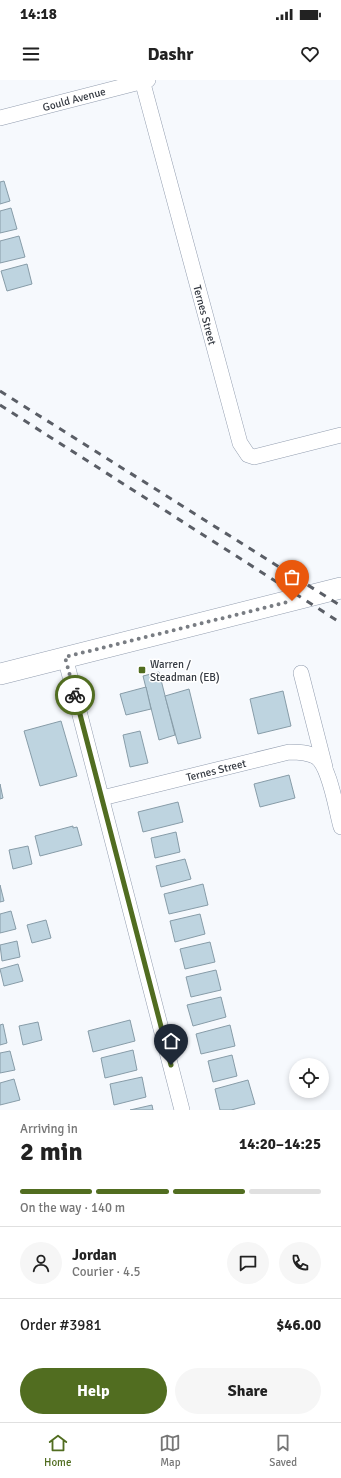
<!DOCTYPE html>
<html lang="en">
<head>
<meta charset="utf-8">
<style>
  :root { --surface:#fff; --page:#f6f6f6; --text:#222; --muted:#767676; --line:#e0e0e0; --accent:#516d20 }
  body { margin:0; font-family:Signika,sans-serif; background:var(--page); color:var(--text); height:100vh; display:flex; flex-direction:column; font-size:15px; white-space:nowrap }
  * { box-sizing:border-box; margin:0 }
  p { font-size:13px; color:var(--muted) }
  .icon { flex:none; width:22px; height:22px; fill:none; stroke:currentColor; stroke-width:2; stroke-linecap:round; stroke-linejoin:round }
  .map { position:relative; height:1030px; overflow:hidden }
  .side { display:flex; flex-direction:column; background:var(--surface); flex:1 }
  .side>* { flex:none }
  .tools { position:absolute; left:289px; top:978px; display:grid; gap:8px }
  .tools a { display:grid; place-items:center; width:40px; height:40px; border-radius:50%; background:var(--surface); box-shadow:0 2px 6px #0003; font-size:20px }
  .pin { position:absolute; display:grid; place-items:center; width:34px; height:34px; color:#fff; margin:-41px -17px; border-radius:50% 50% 50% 0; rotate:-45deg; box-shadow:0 0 4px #0007 }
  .pin .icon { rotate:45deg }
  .courier { position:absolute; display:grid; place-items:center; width:40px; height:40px; margin:-20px; border:3px solid #516d20; border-radius:50%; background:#fff; color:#222; box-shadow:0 1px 5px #0007 }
  .overview em { font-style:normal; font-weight:700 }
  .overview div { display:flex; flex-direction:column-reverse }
  .overview { display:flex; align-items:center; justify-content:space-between; height:68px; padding:0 20px }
  h1 { font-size:26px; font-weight:700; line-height:30px }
  .bar { display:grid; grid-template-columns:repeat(4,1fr); gap:6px 4px; align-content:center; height:48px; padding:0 20px }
  .bar i { height:5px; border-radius:3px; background:var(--line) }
  .bar .active { background:var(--accent) }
  .bar p { grid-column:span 4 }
  .line { display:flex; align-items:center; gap:10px; padding:0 20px; border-top:1px solid var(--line) }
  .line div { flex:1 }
  .round { display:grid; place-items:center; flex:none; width:42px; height:42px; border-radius:21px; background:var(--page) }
  .primary-button { display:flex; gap:8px; margin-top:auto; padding:8px 20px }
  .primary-button a { flex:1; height:46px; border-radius:24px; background:var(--accent); color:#fff; font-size:16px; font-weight:700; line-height:46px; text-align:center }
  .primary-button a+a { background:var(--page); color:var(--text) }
  .status { display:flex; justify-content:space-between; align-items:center; height:28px; padding:0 20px; background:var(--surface); direction:ltr }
  .status svg { height:11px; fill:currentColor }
  header { display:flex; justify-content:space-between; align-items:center; height:52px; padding:0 20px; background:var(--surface); font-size:18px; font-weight:700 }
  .tabs { display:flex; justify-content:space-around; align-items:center; height:56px; border-top:1px solid var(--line); background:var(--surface); font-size:11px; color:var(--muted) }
  .tabs a { display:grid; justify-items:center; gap:2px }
  .tabs .active { color:var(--accent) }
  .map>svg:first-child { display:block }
  .building { fill:#bed4e0; stroke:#879ca8 }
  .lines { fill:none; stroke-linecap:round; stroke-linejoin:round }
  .minor-casing { stroke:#929daf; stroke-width:16 }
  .secondary-casing { stroke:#929daf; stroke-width:22 }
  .minor { stroke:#fff; stroke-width:15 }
  .secondary { stroke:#fff; stroke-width:21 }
  .rail { stroke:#5a5e66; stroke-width:3; stroke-dasharray:7 7; stroke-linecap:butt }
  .done { stroke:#797d83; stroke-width:4; stroke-dasharray:0 7.2 }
  .route { stroke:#516d20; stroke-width:5 }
  .poi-dot { fill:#516d20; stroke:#fff; stroke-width:1.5 }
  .labels { text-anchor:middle; stroke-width:3; stroke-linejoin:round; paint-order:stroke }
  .street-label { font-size:11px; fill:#353a42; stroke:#fff }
  .poi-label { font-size:11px; fill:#353a42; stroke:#fff; text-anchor:start }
</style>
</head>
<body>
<div class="status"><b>14:18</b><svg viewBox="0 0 49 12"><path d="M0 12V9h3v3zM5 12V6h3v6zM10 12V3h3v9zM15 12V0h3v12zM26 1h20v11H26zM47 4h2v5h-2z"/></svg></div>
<header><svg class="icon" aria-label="menu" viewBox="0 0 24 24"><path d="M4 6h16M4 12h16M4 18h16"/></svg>Dashr<svg class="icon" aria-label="heart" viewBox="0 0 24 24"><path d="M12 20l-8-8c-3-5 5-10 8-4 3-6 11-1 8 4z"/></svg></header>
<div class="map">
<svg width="341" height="1030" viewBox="0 0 341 1030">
  <rect width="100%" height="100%" fill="#f6f9fd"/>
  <g class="building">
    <path d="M 4,101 L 10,121 L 0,124 L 0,102 Z"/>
    <path d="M 11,128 L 17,149 L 0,153 L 0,131 Z"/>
    <path d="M 19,156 L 25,177 L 0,183 L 0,161 Z"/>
    <path d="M 27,184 L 32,204 L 7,211 L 1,191 Z"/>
    <path d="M 159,592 L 175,655 L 159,660 L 143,596 Z"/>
    <path d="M 146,607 L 151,629 L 126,635 L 120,614 Z"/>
    <path d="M 189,609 L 201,658 L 178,664 L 165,616 Z"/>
    <path d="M 283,611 L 291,646 L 258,654 L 250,619 Z"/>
    <path d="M 61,641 L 77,696 L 40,706 L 24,651 Z"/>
    <path d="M 140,651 L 148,683 L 130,687 L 123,655 Z"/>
    <path d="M 289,695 L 295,718 L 260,727 L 254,704 Z"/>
    <path d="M 0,704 L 3,718 L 0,719 Z"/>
    <path d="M 178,722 L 183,742 L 143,752 L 138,732 Z"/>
    <path d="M 73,746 L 73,748 L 77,747 L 82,765 L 40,776 L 35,756 Z"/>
    <path d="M 176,752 L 180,772 L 155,778 L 151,758 Z"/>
    <path d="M 28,766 L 32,784 L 13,789 L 9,770 Z"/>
    <path d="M 185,779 L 191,799 L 161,807 L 156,786 Z"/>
    <path d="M 203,804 L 208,825 L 169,834 L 164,814 Z"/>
    <path d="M 0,805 L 4,821 L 0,822 Z"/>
    <path d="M 11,831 L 16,849 L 0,853 L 0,834 Z"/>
    <path d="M 200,834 L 205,854 L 175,862 L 170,841 Z"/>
    <path d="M 46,840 L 51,858 L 32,863 L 27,845 Z"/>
    <path d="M 17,861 L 20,877 L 2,881 L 0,865 Z"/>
    <path d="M 210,862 L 215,882 L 185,889 L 180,869 Z"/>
    <path d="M 18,884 L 23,901 L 4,906 L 0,889 Z"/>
    <path d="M 216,890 L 221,910 L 191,917 L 186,897 Z"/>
    <path d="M 221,917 L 226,937 L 193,946 L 187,925 Z"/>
    <path d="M 130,940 L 135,961 L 93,972 L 88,951 Z"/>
    <path d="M 38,942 L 42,960 L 23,965 L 19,946 Z"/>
    <path d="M 3,944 L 7,963 L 0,965 L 0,945 Z"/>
    <path d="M 230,945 L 235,966 L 201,974 L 196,954 Z"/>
    <path d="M 133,970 L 137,990 L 105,998 L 101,978 Z"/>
    <path d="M 10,971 L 15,990 L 0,993 L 0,973 Z"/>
    <path d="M 232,975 L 237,996 L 213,1002 L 208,981 Z"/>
    <path d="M 142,997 L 146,1017 L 114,1025 L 110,1004 Z"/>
    <path d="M 14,999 L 20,1020 L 0,1025 L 0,1003 Z"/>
    <path d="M 248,1000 L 255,1024 L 231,1030 L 220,1030 L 215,1009 Z"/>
    <path d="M 152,1025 L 153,1030 L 130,1030 Z"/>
  </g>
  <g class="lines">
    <defs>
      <g id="minor">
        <path d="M 142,0 L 240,363 L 248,375 L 254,377 L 341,355"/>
        <path d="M 0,38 L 148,0"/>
        <path d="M 65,577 L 182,1030"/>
        <path d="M 301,593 L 325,687"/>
        <path d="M 102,718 L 289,672 C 298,672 308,672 316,677 C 330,686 336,730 341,747"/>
      </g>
      <path id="secondary" d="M 0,594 L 341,508"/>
    </defs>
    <use href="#minor" class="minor-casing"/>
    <use href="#secondary" class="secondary-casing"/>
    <use href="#minor" class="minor"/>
    <use href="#secondary" class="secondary"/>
    <g class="rail">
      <path d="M 0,311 L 341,526"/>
      <path d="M 0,325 L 341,543"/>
    </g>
  </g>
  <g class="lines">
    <path class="done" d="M 75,615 L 65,577 L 292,521"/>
    <path class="route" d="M 75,615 L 171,985"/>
  </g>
  <rect class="poi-dot" x="138" y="586" width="8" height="8" rx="2"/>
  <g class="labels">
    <g class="street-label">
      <text transform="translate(74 19) rotate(-15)" y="4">Gould Avenue</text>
      <text transform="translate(205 235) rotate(75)" y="4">Ternes Street</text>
      <text transform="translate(216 690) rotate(-14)" y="4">Ternes Street</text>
    </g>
    <g class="poi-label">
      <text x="150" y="588">Warren /<tspan x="150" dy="13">Steadman (EB)</tspan></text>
    </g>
  </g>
</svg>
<div class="tools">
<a><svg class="icon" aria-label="locate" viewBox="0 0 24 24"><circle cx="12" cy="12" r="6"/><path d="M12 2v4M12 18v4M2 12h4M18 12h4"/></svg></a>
</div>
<div class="pin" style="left:292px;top:521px;background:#ea580c"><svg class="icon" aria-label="bag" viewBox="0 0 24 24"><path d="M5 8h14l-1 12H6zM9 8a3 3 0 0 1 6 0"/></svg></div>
<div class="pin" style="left:171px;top:985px;background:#1f2937"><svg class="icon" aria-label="home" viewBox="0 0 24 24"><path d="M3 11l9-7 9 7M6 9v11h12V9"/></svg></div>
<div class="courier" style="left:75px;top:615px"><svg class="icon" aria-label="bike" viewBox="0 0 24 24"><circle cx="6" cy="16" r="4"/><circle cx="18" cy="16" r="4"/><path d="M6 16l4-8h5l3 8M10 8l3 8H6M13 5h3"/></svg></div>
</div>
<section class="side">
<div class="overview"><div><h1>2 min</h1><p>Arriving in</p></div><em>14:20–14:25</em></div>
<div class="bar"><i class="active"></i><i class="active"></i><i class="active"></i><i></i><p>On the way · 140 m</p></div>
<div class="line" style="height:72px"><a class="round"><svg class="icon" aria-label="person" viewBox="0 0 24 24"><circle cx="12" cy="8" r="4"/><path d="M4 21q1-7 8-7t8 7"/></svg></a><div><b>Jordan</b><p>Courier · 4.5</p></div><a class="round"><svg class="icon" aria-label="chat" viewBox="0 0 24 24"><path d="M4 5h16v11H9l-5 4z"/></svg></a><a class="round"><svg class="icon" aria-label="phone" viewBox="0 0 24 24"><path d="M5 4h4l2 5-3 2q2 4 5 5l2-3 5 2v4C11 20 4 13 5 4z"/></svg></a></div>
<div class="line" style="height:52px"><div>Order #3981</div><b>$46.00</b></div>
<div class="primary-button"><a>Help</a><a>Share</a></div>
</section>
<nav class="tabs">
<a class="active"><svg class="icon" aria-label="home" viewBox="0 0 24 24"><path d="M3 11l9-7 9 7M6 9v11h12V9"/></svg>Home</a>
<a><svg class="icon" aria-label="map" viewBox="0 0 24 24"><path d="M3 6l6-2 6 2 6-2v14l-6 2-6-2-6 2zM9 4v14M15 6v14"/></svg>Map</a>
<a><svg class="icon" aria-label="saved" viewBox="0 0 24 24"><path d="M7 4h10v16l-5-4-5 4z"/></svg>Saved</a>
</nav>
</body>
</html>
